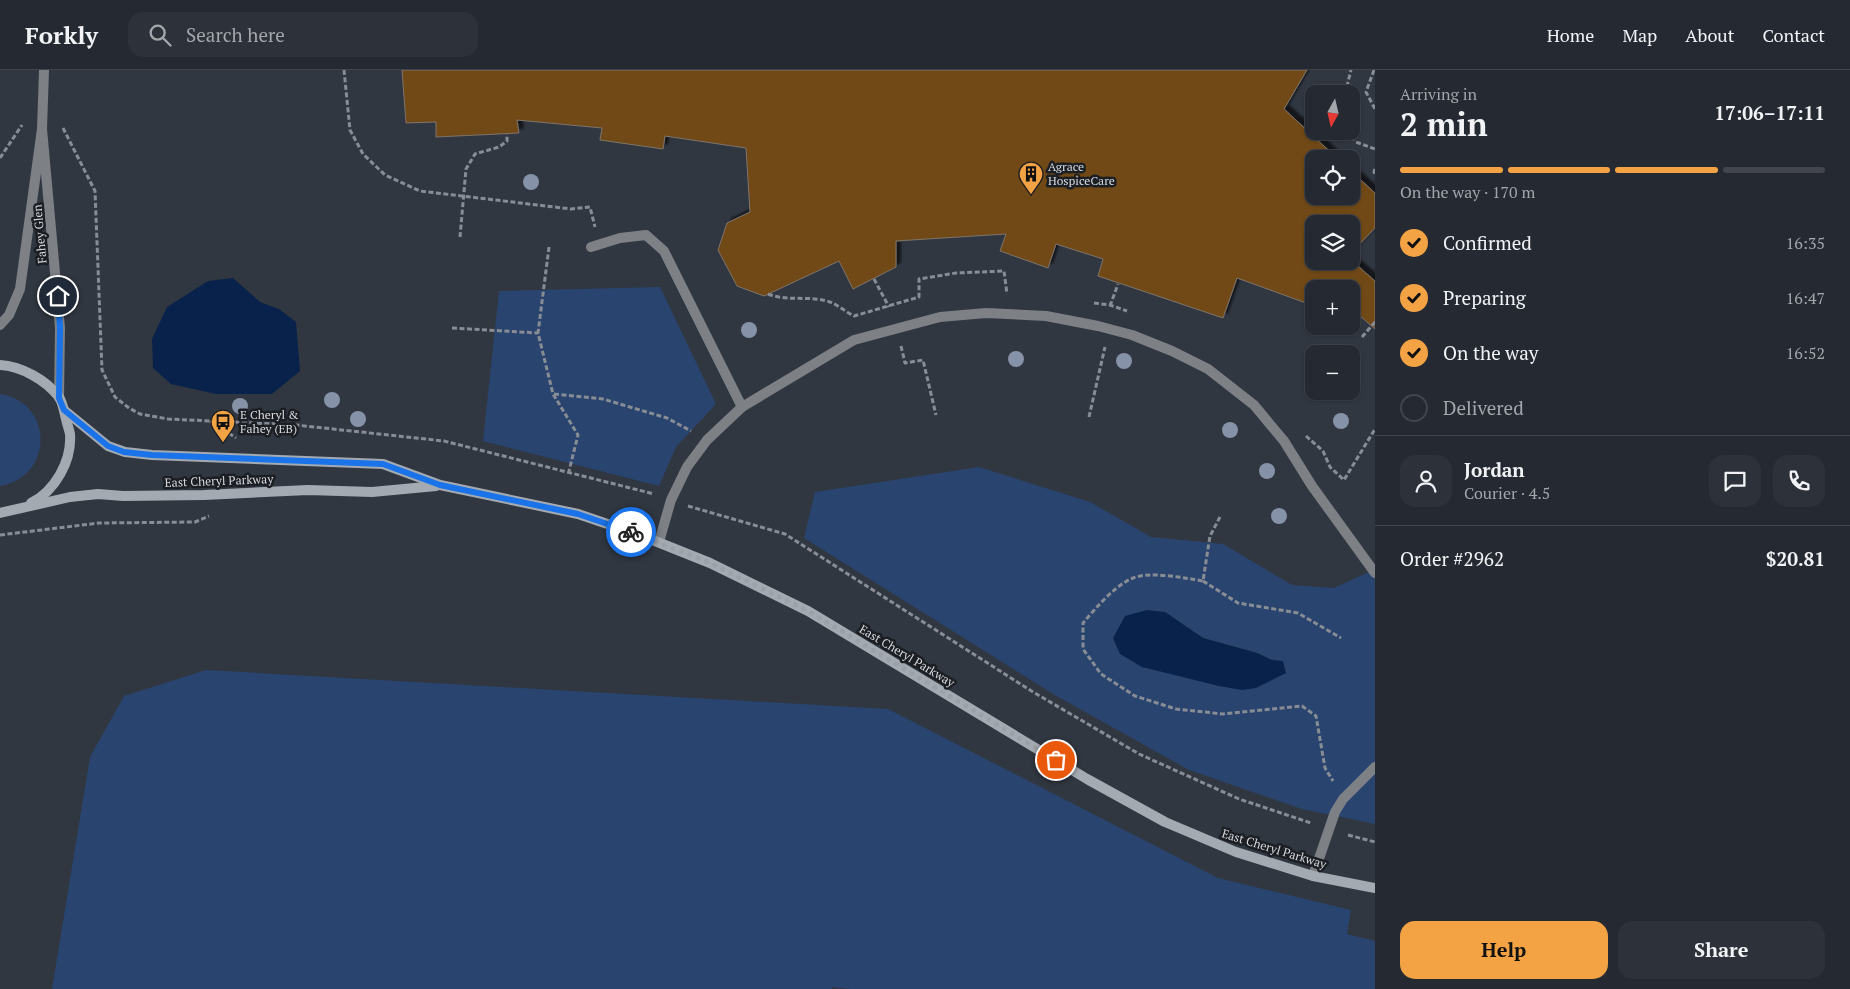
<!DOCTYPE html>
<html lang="en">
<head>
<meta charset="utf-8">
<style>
  :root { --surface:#252931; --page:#2d3139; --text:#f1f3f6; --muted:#a3a6ab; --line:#42454d; --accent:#f4a344 }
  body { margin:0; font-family:"PT Serif",serif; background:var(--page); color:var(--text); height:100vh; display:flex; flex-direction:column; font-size:19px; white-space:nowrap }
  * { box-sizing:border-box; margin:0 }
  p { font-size:16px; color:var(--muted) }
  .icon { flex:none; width:28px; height:28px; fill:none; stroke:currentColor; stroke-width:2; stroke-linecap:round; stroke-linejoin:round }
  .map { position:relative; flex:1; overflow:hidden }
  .panel { display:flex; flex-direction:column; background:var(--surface); width:475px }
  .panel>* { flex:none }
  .needle { width:32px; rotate:188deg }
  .fabs { position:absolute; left:1305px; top:15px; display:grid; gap:10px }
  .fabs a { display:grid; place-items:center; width:55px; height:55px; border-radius:10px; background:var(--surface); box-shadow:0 1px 4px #0004,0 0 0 1px var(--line); font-size:25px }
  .pin { position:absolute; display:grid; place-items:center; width:42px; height:42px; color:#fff; margin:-21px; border:2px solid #fff; border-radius:50%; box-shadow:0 1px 5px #0007 }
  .courier { position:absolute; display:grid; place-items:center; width:50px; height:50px; margin:-25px; border:4px solid #1a73e8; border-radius:50%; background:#fff; color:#222; box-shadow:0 1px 6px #0007 }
  .overview em { font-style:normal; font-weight:600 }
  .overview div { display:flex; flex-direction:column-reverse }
  .overview { display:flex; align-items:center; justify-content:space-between; height:85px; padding:0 25px }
  h1 { font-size:32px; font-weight:600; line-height:38px }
  .bar { display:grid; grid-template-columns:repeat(4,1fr); gap:8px 5px; align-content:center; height:60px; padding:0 25px }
  .bar i { height:6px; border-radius:4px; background:var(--line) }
  .bar .on { background:var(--accent) }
  .bar p { grid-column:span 4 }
  .line { display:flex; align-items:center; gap:12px; padding:0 25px; border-top:1px solid var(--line) }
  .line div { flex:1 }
  .round { display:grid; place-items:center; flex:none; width:52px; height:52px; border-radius:15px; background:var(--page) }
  ol { padding:0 25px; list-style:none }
  li { display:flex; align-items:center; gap:15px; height:55px }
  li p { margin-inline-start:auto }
  li .icon { padding:5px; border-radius:50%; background:var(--accent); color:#111; stroke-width:4 }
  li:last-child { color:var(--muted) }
  li i { width:28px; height:28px; border:2px solid var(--line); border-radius:50% }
  .primary-button { display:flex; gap:10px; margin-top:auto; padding:10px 25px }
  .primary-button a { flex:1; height:58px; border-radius:15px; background:var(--accent); color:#111; font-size:20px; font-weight:600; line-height:58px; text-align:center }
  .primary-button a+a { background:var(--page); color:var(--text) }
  header { display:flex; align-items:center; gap:30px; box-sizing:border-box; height:70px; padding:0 25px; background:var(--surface); border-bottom:1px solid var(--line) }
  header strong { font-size:24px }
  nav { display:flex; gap:28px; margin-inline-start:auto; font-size:18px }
  .search { width:350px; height:45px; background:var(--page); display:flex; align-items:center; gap:12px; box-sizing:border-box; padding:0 18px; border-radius:15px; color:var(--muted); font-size:19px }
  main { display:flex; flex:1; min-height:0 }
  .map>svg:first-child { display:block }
  .green { fill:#29446e; fill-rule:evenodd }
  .water { fill:#08224b }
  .building { fill:#704919; stroke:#7e746a; filter:url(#shadow) }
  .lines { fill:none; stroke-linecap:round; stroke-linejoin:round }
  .path { stroke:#888d95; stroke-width:3; stroke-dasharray:5 2.5; stroke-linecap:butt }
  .lane { stroke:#7d8085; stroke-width:10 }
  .street { stroke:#7d8085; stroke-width:10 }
  .secondary { stroke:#a4aab2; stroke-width:10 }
  .tree { fill:#8692a7 }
  .done { stroke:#9ca1a8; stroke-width:5; stroke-dasharray:0 9 }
  .route { stroke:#1a73e8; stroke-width:6 }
  .labels { text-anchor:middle; stroke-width:5; stroke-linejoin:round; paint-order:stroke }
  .poi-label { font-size:12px; fill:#d6dae0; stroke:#1b1e23; text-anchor:start }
  .street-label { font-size:12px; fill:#d6dae0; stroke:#1b1e23 }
</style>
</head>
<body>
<header>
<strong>Forkly</strong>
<div class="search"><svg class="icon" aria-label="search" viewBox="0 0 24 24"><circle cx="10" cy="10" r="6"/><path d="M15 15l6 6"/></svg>Search here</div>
<nav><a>Home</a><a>Map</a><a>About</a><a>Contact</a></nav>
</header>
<main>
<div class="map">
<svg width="1375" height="919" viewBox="0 0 1375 919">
  <defs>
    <filter id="shadow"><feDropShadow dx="4.5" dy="-4.5" stdDeviation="1" flood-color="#0009"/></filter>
  </defs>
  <rect width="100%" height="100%" fill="#313741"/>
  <g class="green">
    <path d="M 660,217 L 716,334 L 676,377 L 659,416 L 483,371 L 499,221 Z"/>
    <path d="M 0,324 C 54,332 54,407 0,416 Z"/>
    <path d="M 979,397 L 1090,432 L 1151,467 L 1223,474 L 1292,515 L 1334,518 L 1375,499 L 1375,754 L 1302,739 L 1189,700 L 1053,624 L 804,468 L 815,422 ZM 1165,542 L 1203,568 L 1257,583 L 1272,590 L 1283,591 L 1113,568 Z"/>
    <path d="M 206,600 L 888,639 L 1218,808 L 1351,840 L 1347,864 L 1375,871 L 1375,919 L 850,919 L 832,917 L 832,919 L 52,919 L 90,687 L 124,626 Z"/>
  </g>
  <g class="water">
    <path d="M 233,208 L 260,232 L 279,239 L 296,252 L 300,301 L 272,324 L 216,324 L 171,314 L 153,298 L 152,269 L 167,237 L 208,211 Z"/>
    <path d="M 1147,540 L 1165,542 L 1203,568 L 1257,583 L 1272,590 L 1283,591 L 1286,603 L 1256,618 L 1242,620 L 1219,616 L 1142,597 L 1120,584 L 1113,568 L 1125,546 Z"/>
  </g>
  <path class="building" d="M 402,0 L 1307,0 L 1284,39 L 1338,89 L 1314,89 L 1314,126 L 1351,126 L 1351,101 L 1375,123 L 1375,158 L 1351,183 L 1351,154 L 1314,154 L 1314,191 L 1351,191 L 1351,190 L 1375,211 L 1375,259 L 1351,238 L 1351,219 L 1314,219 L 1314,224 L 1306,233 L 1237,208 L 1223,248 L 1098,206 L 1103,189 L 1056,174 L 1048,198 L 1000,181 L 1006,164 L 896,171 L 896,197 L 853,219 L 839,191 L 764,226 L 737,216 L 718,180 L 727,153 L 750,142 L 746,78 L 665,66 L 663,79 L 600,70 L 602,58 L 517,50 L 519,63 L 436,67 L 436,52 L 406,53 Z"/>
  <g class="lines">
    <g class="path">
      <path d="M 344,0 L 350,60 L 363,84 L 385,105 L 420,121 L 571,139 L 590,137 L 595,157"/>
      <path d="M 1374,0 L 1366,22 L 1375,39"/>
      <path d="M 1345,24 L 1351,0"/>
      <path d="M 63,58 L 95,121 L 102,300 L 115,327 L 129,338 L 140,344 L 168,349 L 296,355 L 444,371 L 654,424"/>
      <path d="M 1346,61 L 1356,72 L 1375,79"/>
      <path d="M 0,88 L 22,55"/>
      <path d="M 1375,99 L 1374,102 L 1375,104"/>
      <path d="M 460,167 L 466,99 L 475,84 L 499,77 L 507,71 L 507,64"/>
      <path d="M 549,177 L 538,263 L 553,324 L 578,365 L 569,401"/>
      <path d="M 874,209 L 889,237"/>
      <path d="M 768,224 C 788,232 810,225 830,232 C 838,235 846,242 854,246 L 919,227 L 919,209 L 956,203 L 1004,201 L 1007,224"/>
      <path d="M 1094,233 L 1110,235 L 1127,241"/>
      <path d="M 1110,236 L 1118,214"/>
      <path d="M 452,258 L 538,263"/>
      <path d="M 1362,267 L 1375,252"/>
      <path d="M 901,276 L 905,293 L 923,290 L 936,345"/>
      <path d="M 554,324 L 603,329 L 667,348 L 691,361"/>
      <path d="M 1089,347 L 1105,277"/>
      <path d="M 210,351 L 236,368"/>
      <path d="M 1306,366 L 1323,381 L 1330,397 L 1344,410 L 1375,359"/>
      <path d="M 688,436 L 785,464 L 1033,622 L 1139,684 L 1239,729 L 1311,753"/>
      <path d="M 1220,447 L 1210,466 L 1203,511 C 1185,508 1150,501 1133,508 C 1115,515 1095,539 1083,553 L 1083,579 L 1101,604 L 1135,626 L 1176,639 L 1223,644 L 1302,636 L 1316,646 L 1325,698 L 1333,711"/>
      <path d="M 0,465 L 99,453 L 195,452 L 209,446"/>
      <path d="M 1203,511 L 1238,533 L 1298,543 L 1341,568"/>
      <path d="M 1348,765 L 1375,772"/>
    </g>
    <g class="lane">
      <path d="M 591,177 L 620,168 L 646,165 L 664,181 L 742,337"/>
      <path d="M 659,472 L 671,430 L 687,397 L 707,370 L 742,337 L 854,270 L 940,247 L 986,243 L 1046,246 L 1098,256 L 1132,265 L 1172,281 L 1208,299 L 1254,335 L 1284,371 L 1312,416 L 1375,503"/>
      <path d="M 1313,806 L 1335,742 L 1343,729 L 1375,697"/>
    </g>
    <g class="street">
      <path d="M 42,59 L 60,258 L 59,328"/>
      <path d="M 0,255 L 9,245 L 20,219 L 42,59 L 44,0"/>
    </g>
    <g class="secondary">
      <path d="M 0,295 C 21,296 46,310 59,327 C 63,333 64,342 66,349 C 67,354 69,359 70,364 C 72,391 55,421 31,433"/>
      <path d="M 64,340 L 108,376 L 125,382 L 152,385 L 383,394 L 440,415 L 578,444 L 640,465 L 710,493 L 808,541 L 1087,709 L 1165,752 L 1236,782 L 1313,806 L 1375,818"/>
      <path d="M 0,443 L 70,427 L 98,424 L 123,426 L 204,425 L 308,420 L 372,422 L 436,416"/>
    </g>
  </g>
  <g class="tree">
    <circle cx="531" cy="112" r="8"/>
    <circle cx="749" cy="260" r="8"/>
    <circle cx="1016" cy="289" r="8"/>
    <circle cx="1124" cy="291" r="8"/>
    <circle cx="332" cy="330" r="8"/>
    <circle cx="240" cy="336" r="8"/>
    <circle cx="358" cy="349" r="8"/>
    <circle cx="1341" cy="351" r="8"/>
    <circle cx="1230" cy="360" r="8"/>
    <circle cx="1267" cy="401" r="8"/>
    <circle cx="1279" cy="446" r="8"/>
  </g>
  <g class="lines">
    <path class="done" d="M 631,462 L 710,493 L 808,541 L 1056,690"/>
    <path class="route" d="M 58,226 L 60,258 L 59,328 L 64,340 L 108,376 L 124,382 L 152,385 L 383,394 L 440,415 L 578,444 L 631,462"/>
  </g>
  <defs>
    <symbol id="building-pin" viewBox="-11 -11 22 30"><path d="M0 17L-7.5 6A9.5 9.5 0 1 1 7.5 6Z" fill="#f4a344" stroke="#1b1e23"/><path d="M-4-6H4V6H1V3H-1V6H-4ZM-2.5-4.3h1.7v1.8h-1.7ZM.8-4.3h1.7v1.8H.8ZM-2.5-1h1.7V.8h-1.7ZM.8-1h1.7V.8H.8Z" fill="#111"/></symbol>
    <symbol id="bus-pin" viewBox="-11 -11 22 30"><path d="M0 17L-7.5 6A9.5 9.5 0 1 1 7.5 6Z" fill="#f4a344" stroke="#1b1e23"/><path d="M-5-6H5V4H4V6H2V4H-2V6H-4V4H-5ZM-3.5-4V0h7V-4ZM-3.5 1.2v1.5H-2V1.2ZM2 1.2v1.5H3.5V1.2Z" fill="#111"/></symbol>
  </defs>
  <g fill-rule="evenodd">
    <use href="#building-pin" x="1017" y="90" width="28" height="38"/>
    <use href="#bus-pin" x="209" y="338" width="28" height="38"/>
  </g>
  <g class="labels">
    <g class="poi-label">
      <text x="1048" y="101">Agrace<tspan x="1048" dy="14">HospiceCare</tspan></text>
      <text x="240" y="349">E Cheryl &amp;<tspan x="240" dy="14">Fahey (EB)</tspan></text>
    </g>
    <g class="street-label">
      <text transform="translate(40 164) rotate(-95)" y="4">Fahey Glen</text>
      <text transform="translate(219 411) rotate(-2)" y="4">East Cheryl Parkway</text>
      <text transform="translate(907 586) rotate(31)" y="4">East Cheryl Parkway</text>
      <text transform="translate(1274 779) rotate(17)" y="4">East Cheryl Parkway</text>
    </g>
  </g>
</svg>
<div class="fabs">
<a><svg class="needle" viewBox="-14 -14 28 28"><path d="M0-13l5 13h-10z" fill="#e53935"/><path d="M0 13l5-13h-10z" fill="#a3a6ab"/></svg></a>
<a><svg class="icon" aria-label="locate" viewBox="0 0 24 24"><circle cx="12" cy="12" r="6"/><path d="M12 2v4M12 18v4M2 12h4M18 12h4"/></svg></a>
<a><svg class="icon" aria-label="layers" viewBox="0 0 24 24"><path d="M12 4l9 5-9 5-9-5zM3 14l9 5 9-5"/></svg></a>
<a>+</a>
<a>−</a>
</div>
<div class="pin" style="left:1056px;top:690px;background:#ea580c"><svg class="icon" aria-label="bag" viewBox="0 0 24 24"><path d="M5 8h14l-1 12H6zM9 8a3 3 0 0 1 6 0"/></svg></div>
<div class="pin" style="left:58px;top:226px;background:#1f2937"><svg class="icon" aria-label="home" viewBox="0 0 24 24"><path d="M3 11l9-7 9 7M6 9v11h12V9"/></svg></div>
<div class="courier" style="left:631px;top:462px"><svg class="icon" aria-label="bike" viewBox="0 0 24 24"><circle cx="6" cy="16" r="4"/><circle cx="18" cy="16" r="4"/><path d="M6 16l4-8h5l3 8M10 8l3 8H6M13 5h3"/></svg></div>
</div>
<section class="panel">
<div class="overview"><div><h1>2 min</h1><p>Arriving in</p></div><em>17:06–17:11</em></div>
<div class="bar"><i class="on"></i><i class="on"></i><i class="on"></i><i></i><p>On the way · 170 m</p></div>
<ol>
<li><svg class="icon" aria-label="check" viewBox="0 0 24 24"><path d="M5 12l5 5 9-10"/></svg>Confirmed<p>16:35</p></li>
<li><svg class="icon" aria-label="check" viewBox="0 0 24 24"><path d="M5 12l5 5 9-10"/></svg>Preparing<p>16:47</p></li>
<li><svg class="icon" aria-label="check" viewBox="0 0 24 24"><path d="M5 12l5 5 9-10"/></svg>On the way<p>16:52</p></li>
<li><i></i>Delivered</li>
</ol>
<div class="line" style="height:90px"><a class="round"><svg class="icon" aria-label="person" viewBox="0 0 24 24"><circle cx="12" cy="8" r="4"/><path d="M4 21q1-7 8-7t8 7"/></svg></a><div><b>Jordan</b><p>Courier · 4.5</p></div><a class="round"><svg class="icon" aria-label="chat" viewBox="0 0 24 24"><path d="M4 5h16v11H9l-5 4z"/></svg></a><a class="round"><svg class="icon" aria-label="phone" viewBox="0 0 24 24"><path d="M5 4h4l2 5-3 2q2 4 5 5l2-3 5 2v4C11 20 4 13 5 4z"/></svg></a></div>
<div class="line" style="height:65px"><div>Order #2962</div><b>$20.81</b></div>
<div class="primary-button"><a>Help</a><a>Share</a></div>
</section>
</main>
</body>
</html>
